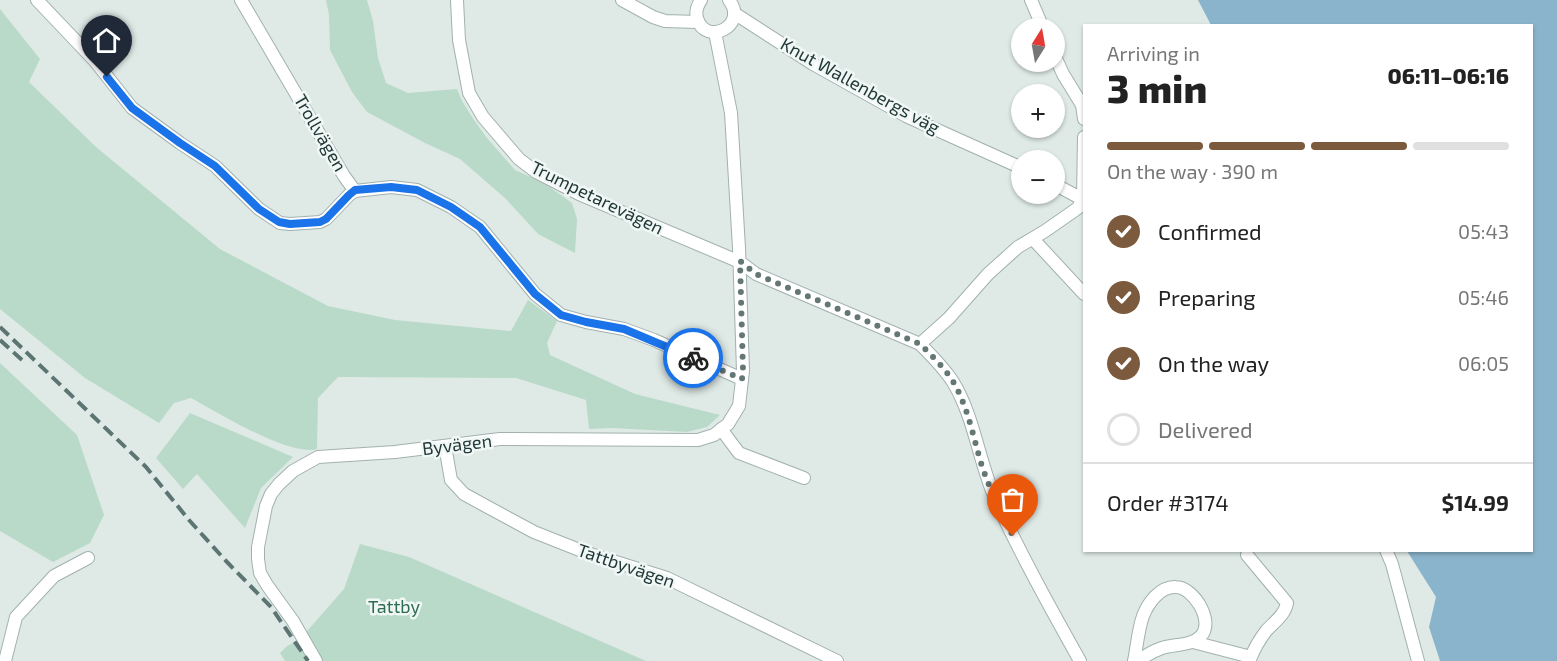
<!DOCTYPE html>
<html lang="en">
<head>
<meta charset="utf-8">
<style>
  :root { --surface:#fff; --page:#f6f6f6; --text:#222; --muted:#767676; --line:#e0e0e0; --accent:#7c5a3d }
  body { margin:0; font-family:"Exo 2",sans-serif; background:var(--page); color:var(--text); height:100vh; display:flex; flex-direction:column; font-size:22px; white-space:nowrap }
  * { box-sizing:border-box; margin:0 }
  p { font-size:20px; color:var(--muted) }
  .icon { flex:none; width:33px; height:33px; fill:none; stroke:currentColor; stroke-width:2; stroke-linecap:round; stroke-linejoin:round }
  .map { position:relative; flex:1; overflow:hidden }
  .side { position:absolute; left:1083px; top:24px; width:450px; height:528px; display:flex; flex-direction:column; background:var(--surface); border-radius:0px; box-shadow:0 2px 4px #0004 }
  .side>* { flex:none }
  .needle { width:39px; rotate:11deg }
  .controls { position:absolute; left:1011px; top:18px; display:grid; gap:12px }
  .controls a { display:grid; place-items:center; width:54px; height:54px; border-radius:50%; background:var(--surface); box-shadow:0 2px 4px #0004; font-size:30px }
  .pin { position:absolute; display:grid; place-items:center; width:51px; height:51px; color:#fff; margin:-62px -26px; border-radius:50% 50% 50% 0; rotate:-45deg; box-shadow:0 0 6px #0007 }
  .pin .icon { rotate:45deg }
  .courier { position:absolute; display:grid; place-items:center; width:60px; height:60px; margin:-30px; border:4px solid #1a73e8; border-radius:50%; background:#fff; color:#222; box-shadow:0 2px 8px #0007 }
  .summary em { font-style:normal; font-weight:800 }
  .summary div { display:flex; flex-direction:column-reverse }
  .summary { display:flex; align-items:center; justify-content:space-between; height:102px; padding:0 24px }
  h1 { font-size:39px; font-weight:800; line-height:45px }
  .bar { display:grid; grid-template-columns:repeat(4,1fr); gap:9px 6px; align-content:center; height:72px; padding:0 24px }
  .bar i { height:8px; border-radius:4px; background:var(--line) }
  .bar .active { background:var(--accent) }
  .bar p { grid-column:span 4 }
  .line { display:flex; align-items:center; gap:15px; padding:0 24px; border-top:2px solid var(--line) }
  .line div { flex:1 }
  ol { padding:0 24px; list-style:none }
  li { display:flex; align-items:center; gap:18px; height:66px }
  li p { margin-inline-start:auto }
  li .icon { padding:6px; border-radius:50%; background:var(--accent); color:#fff; stroke-width:4 }
  li:last-child { color:var(--muted) }
  li i { width:33px; height:33px; border:3px solid var(--line); border-radius:50% }
  .map>svg:first-child { display:block }
  .green { fill:#b9dac9 }
  .water { fill:#8ab4cc }
  .lines { fill:none; stroke-linecap:round; stroke-linejoin:round }
  .minor-casing { stroke:#a2b1af; stroke-width:14 }
  .minor { stroke:#fff; stroke-width:12 }
  .rail { stroke:#5c7573; stroke-width:4; stroke-dasharray:12 6; stroke-linecap:butt }
  .done { stroke:#647775; stroke-width:6; stroke-dasharray:0 10.8 }
  .route { stroke:#1a73e8; stroke-width:8 }
  .labels { text-anchor:middle; stroke-width:5; stroke-linejoin:round; paint-order:stroke }
  .street-label { font-size:18px; fill:#213938; stroke:#f0f7f5 }
  .park-label { font-size:18px; fill:#2e6d54; stroke:#f0f7f5 }
</style>
</head>
<body>
<div class="map">
<svg width="1557" height="661" viewBox="0 0 1557 661">
  <rect width="100%" height="100%" fill="#dfeae7"/>
  <g class="green">
    <path d="M 326,0 L 367,0 L 373,21 L 378,58 L 386,83 L 408,93 L 457,89 L 462,101 L 474,120 L 487,138 L 515,170 L 544,183 L 572,203 L 577,219 L 575,253 L 538,234 L 506,199 L 460,159 L 425,143 L 367,112 L 352,92 L 330,50 L 329,15 Z"/>
    <path d="M 0,9 L 40,59 L 29,82 L 96,147 L 220,249 L 328,306 L 395,320 L 511,331 L 528,300 L 557,321 L 547,343 L 550,355 L 635,394 L 720,415 L 707,427 L 687,432 L 611,428 L 589,429 L 586,400 L 516,378 L 338,377 L 318,398 L 317,449 C 289,457 217,412 191,398 L 174,403 L 159,423 L 85,378 L 0,309 Z"/>
    <path d="M 0,363 L 77,435 L 104,515 L 90,543 L 53,562 L 0,531 Z"/>
    <path d="M 190,413 L 293,457 L 261,488 L 245,528 L 197,474 L 183,489 L 156,458 Z"/>
    <path d="M 360,544 L 409,557 L 646,661 L 285,661 L 280,653 L 286,647 L 301,638 L 344,589 Z"/>
  </g>
  <path class="water" d="M 1198,0 L 1557,0 L 1557,661 L 1440,661 L 1429,627 L 1436,597 L 1407,551 L 1532,550 L 1532,26 L 1211,25 Z"/>
  <g class="lines">
    <defs>
      <g id="minor">
        <path d="M 37,0 L 95,61 L 132,108 L 180,143 L 215,166 L 259,209 L 280,223 L 290,224 L 320,222 L 326,219 L 349,195 L 355,191"/>
        <path d="M 241,0 L 344,176 L 355,191 L 391,187 L 417,190 L 451,207 L 480,227 L 535,294 L 561,315 L 586,322 L 624,329 L 654,340 L 742,379"/>
        <path d="M 457,0 L 459,40 L 469,93 L 483,117 L 519,159 L 536,172 L 579,194 L 740,262 L 756,274 L 920,344 C 932,356 944,368 953,382 C 975,418 979,464 997,503 C 1022,557 1051,609 1080,661"/>
        <path d="M 622,0 L 653,17 L 665,21 L 698,22"/>
        <path d="M 701,0 C 697,6 695,11 697,18 C 705,47 749,26 729,0"/>
        <path d="M 1031,0 L 1043,28"/>
        <path d="M 734,13 L 813,64 L 906,116 L 1022,168"/>
        <path d="M 1054,54 L 1063,74 L 1082,105 L 1084,119"/>
        <path d="M 1054,184 L 1084,200"/>
        <path d="M 1033,239 L 1084,294"/>
        <path d="M 920,344 L 949,318 L 988,274 L 1018,247 L 1045,231 L 1078,208 L 1083,198 L 1084,137"/>
        <path d="M 721,429 L 739,453 L 804,478"/>
        <path d="M 445,446 L 451,480 L 464,494 L 484,505 L 534,532 L 587,553 L 667,578 L 837,661"/>
        <path d="M 1386,550 L 1392,564 L 1418,661"/>
        <path d="M 1193,642 L 1251,657 C 1255,647 1260,639 1266,631 C 1274,622 1285,615 1287,603 L 1247,555"/>
        <path d="M 5,661 L 16,617 L 54,576 L 88,558"/>
        <path d="M 316,661 L 293,621 L 267,585 L 260,573 L 258,559 L 258,547 L 266,506 L 271,494 L 279,484 L 293,471 L 318,457 L 395,452 L 500,439 L 698,440 L 714,435 L 728,424 L 739,406 L 743,371 L 739,248 L 731,113 L 715,32"/>
        <path d="M 1134,661 C 1137,646 1138,630 1143,616 C 1148,603 1160,586 1176,587 C 1193,587 1215,621 1201,636 C 1192,646 1174,644 1162,648 C 1153,651 1145,656 1138,661"/>
      </g>
    </defs>
    <use href="#minor" class="minor-casing"/>
    <use href="#minor" class="minor"/>
    <g class="rail">
      <path d="M 0,327 L 146,467 L 189,520 L 226,561 L 271,607 L 308,661"/>
      <path d="M 0,340 L 22,360"/>
    </g>
  </g>
  <g class="lines">
    <path class="done" d="M 693,358 L 742,379 L 743,371 L 740,261 L 756,274 L 920,344 C 932,356 945,368 954,383 C 968,408 973,436 981,463 C 989,488 1001,512 1013,536"/>
    <path class="route" d="M 107,77 L 132,108 L 180,143 L 215,166 L 259,209 L 279,222 L 290,224 L 320,222 L 326,219 L 349,195 L 355,190 L 391,187 L 417,190 L 451,207 L 480,227 L 535,294 L 561,315 L 586,322 L 624,329 L 693,358"/>
  </g>
  <g class="labels">
    <g class="street-label">
      <text transform="translate(860 86) rotate(29)" y="6">Knut Wallenbergs väg</text>
      <text transform="translate(320 133) rotate(60)" y="6">Trollvägen</text>
      <text transform="translate(597 198) rotate(26)" y="6">Trumpetarevägen</text>
      <text transform="translate(457 445) rotate(-7)" y="6">Byvägen</text>
      <text transform="translate(626 566) rotate(19)" y="6">Tattbyvägen</text>
    </g>
    <g class="park-label">
      <text x="394" y="613">Tattby</text>
    </g>
  </g>
</svg>
<div class="controls">
<a><svg class="needle" viewBox="-14 -14 28 28"><path d="M0-13l5 13h-10z" fill="#e53935"/><path d="M0 13l5-13h-10z" fill="#767676"/></svg></a>
<a>+</a>
<a>−</a>
</div>
<div class="pin" style="left:1013px;top:536px;background:#ea580c"><svg class="icon" aria-label="bag" viewBox="0 0 24 24"><path d="M5 8h14l-1 12H6zM9 8a3 3 0 0 1 6 0"/></svg></div>
<div class="pin" style="left:107px;top:77px;background:#1f2937"><svg class="icon" aria-label="home" viewBox="0 0 24 24"><path d="M3 11l9-7 9 7M6 9v11h12V9"/></svg></div>
<div class="courier" style="left:693px;top:358px"><svg class="icon" aria-label="bike" viewBox="0 0 24 24"><circle cx="6" cy="16" r="4"/><circle cx="18" cy="16" r="4"/><path d="M6 16l4-8h5l3 8M10 8l3 8H6M13 5h3"/></svg></div>
<section class="side">
<div class="summary"><div><h1>3 min</h1><p>Arriving in</p></div><em>06:11–06:16</em></div>
<div class="bar"><i class="active"></i><i class="active"></i><i class="active"></i><i></i><p>On the way · 390 m</p></div>
<ol>
<li><svg class="icon" aria-label="check" viewBox="0 0 24 24"><path d="M5 12l5 5 9-10"/></svg>Confirmed<p>05:43</p></li>
<li><svg class="icon" aria-label="check" viewBox="0 0 24 24"><path d="M5 12l5 5 9-10"/></svg>Preparing<p>05:46</p></li>
<li><svg class="icon" aria-label="check" viewBox="0 0 24 24"><path d="M5 12l5 5 9-10"/></svg>On the way<p>06:05</p></li>
<li><i></i>Delivered</li>
</ol>
<div class="line" style="height:78px"><div>Order #3174</div><b>$14.99</b></div>
</section>
</div>
</body>
</html>
